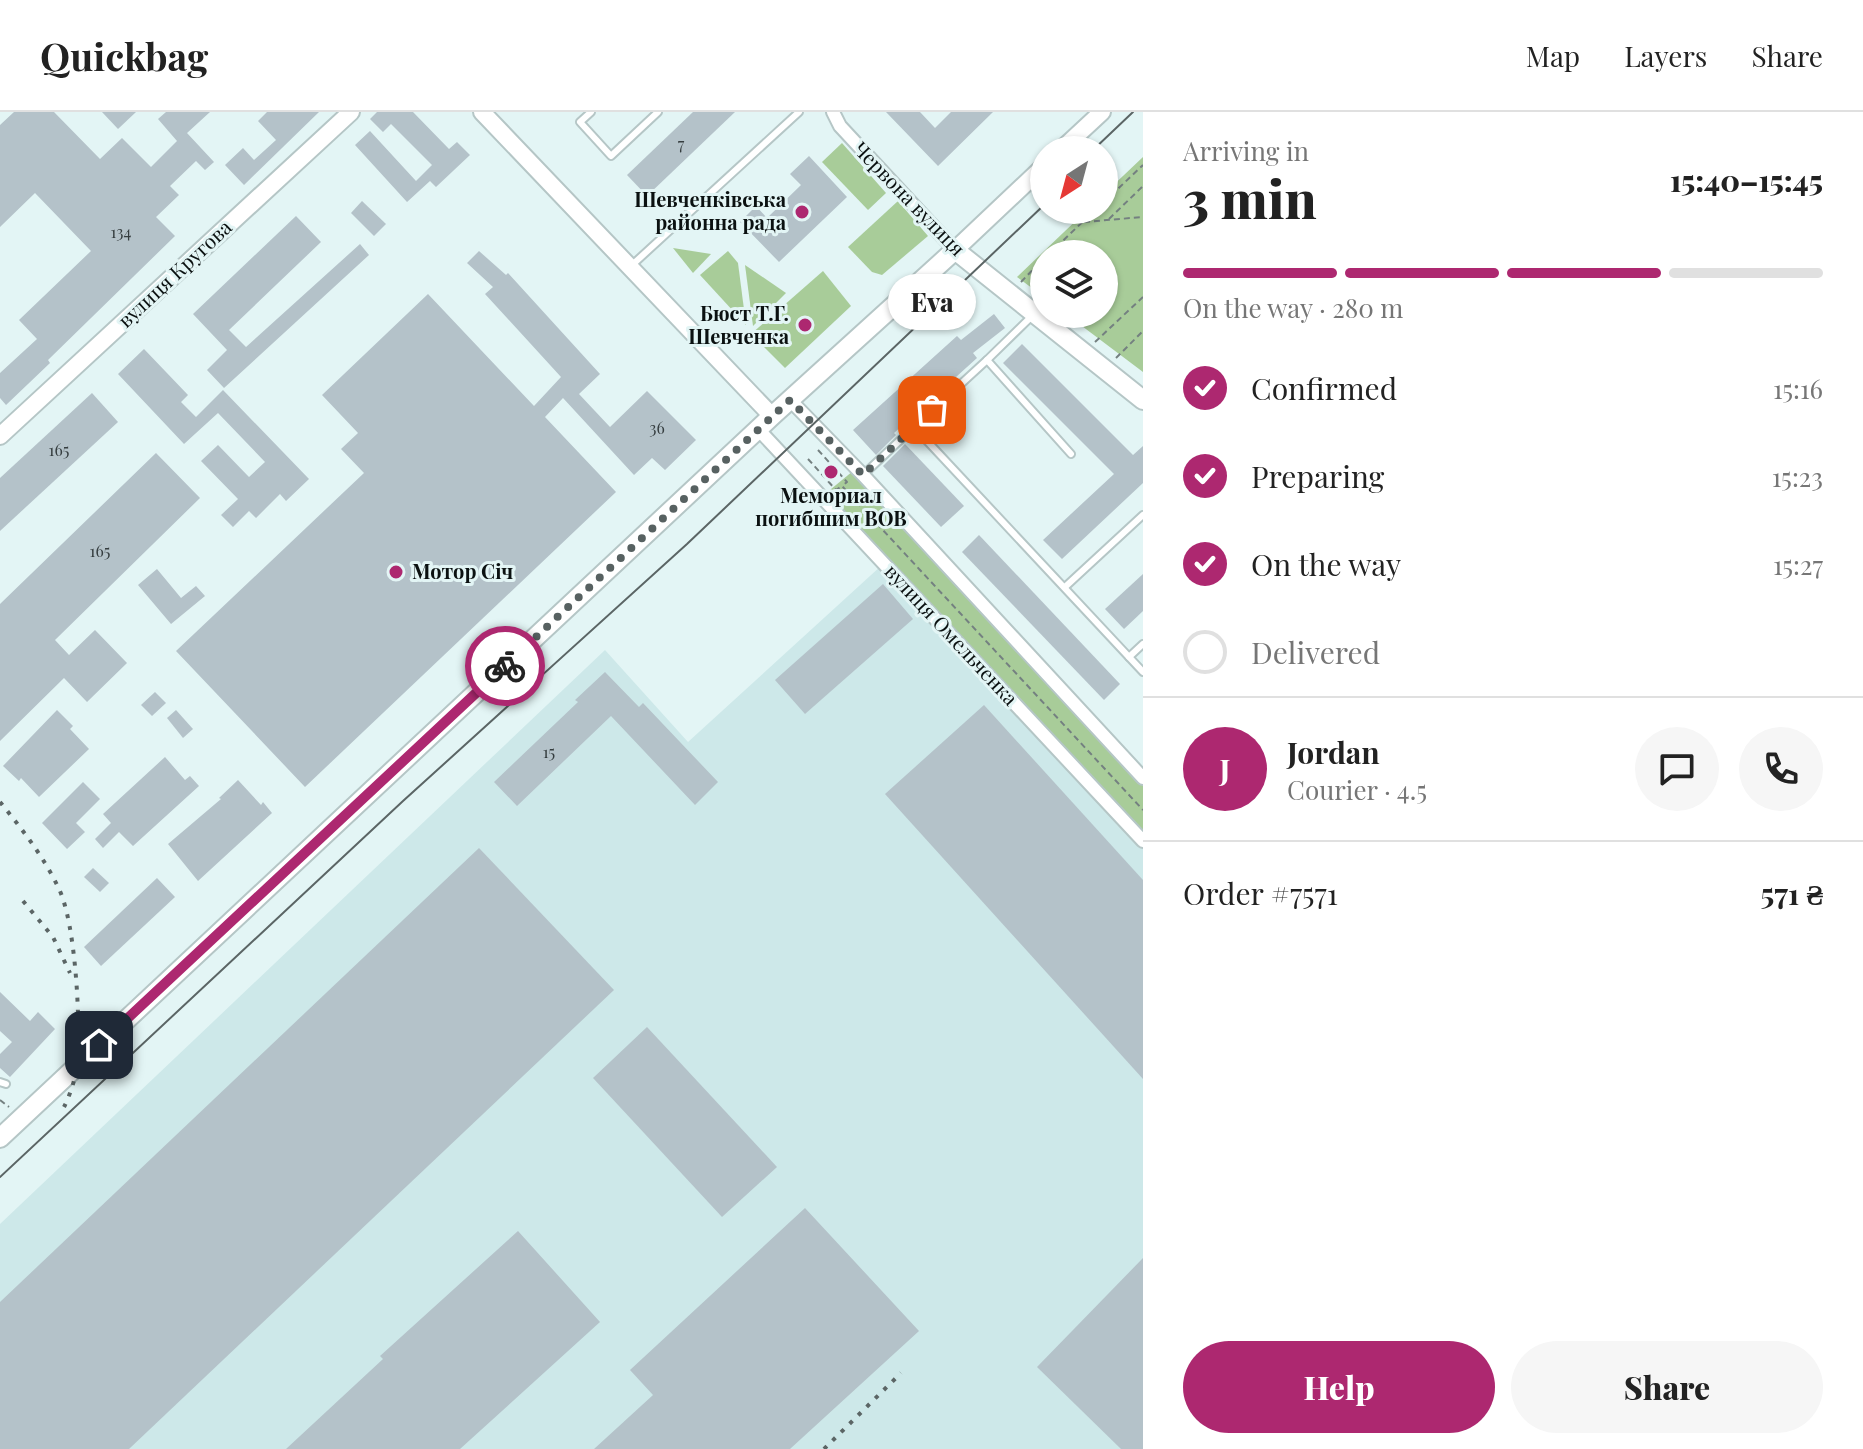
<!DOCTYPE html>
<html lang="en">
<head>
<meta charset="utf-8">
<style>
  :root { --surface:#fff; --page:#f6f6f6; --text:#222; --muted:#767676; --line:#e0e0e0; --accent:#ad2870 }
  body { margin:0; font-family:"Playfair Display",serif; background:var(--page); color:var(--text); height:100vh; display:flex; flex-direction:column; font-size:30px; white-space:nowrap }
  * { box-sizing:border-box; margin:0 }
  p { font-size:26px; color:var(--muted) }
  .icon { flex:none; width:44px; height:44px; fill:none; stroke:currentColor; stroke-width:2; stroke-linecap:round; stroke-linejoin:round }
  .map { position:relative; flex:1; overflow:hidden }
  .panel { display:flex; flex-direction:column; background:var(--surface); width:720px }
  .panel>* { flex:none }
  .needle { width:52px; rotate:216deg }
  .buttons { position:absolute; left:1030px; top:24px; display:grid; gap:16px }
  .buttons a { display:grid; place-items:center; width:88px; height:88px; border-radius:50%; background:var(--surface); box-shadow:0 2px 6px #0004; font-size:40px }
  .pin { position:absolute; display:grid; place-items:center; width:68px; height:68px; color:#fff; margin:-34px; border-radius:16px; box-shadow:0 4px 12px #0006 }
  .courier { position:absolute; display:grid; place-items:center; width:80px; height:80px; margin:-40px; border:6px solid #ad2870; border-radius:50%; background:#fff; color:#222; box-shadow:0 2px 10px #0007 }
  .bubble { position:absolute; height:56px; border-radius:28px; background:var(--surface); box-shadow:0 2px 6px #0004; font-size:26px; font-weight:800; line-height:56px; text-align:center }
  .overview em { font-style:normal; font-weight:800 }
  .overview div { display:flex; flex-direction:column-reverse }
  .overview { display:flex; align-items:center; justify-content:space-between; height:136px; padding:0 40px }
  h1 { font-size:52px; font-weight:800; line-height:60px }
  .bar { display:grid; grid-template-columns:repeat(4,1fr); gap:12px 8px; align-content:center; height:96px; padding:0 40px }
  .bar i { height:10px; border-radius:6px; background:var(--line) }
  .bar .on { background:var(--accent) }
  .bar p { grid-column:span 4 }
  .line { display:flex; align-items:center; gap:20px; padding:0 40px; border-top:2px solid var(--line) }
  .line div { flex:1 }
  .round { display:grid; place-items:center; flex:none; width:84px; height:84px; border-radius:42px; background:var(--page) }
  ol { padding:0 40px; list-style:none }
  li { display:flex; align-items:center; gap:24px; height:88px }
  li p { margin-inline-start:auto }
  li .icon { padding:8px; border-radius:50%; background:var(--accent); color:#fff; stroke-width:4 }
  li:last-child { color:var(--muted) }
  li i { width:44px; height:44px; border:4px solid var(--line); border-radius:50% }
  .primary-button { display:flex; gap:16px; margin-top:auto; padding:16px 40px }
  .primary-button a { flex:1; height:92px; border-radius:48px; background:var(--accent); color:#fff; font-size:32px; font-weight:800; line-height:92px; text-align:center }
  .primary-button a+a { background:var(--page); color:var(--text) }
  header { display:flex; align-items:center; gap:48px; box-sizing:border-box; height:112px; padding:0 40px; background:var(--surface); border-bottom:2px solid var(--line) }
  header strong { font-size:38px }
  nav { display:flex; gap:44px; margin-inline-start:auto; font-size:28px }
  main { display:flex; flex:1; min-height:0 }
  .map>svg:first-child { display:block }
  .built { fill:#cde8e9 }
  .green { fill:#a8cc99 }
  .building { fill:#b4c2c9 }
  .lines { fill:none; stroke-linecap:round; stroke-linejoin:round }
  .service-casing { stroke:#b5c6c6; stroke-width:10 }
  .minor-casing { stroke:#b5c6c6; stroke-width:16 }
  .tertiary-casing { stroke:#b5c6c6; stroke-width:20 }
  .secondary-casing { stroke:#b5c6c6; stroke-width:22 }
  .path { stroke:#748080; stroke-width:2; stroke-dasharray:6 4; stroke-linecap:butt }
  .service { stroke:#fff; stroke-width:6 }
  .minor { stroke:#fff; stroke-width:12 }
  .tertiary { stroke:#fff; stroke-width:16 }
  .secondary { stroke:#fff; stroke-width:18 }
  .tram { stroke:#5b6565; stroke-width:2 }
  .rail { stroke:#5b6565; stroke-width:4; stroke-dasharray:4 8; stroke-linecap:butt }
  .done { stroke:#576161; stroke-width:8; stroke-dasharray:0 14.4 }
  .route { stroke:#ad2870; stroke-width:10 }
  .poi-dot { fill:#ad2870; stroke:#e3f5f5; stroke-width:3 }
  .labels { text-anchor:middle; stroke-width:6; stroke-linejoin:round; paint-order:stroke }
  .number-label { font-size:16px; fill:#353d3f }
  .street-label { font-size:20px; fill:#0b1111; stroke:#e3f5f5 }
  .poi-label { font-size:20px; font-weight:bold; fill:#0b1111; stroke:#e3f5f5; text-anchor:end }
</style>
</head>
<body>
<header>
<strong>Quickbag</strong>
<nav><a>Map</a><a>Layers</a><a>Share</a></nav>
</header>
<main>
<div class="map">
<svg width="1143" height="1337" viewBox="0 0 1143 1337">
  <rect width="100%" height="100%" fill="#e3f5f5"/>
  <path class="built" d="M 882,453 L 1143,734 L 1143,1337 L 0,1337 L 0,1112 L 605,538 L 688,630 Z"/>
  <g class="green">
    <path d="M 842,31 L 886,81 L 868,98 L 822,50 Z"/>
    <path d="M 1143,45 L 1143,260 L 1066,202 L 1104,202 L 1104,142 L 1044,142 L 1044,185 L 1017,165 L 1087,98 L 1104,98 L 1104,82 Z"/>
    <path d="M 898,89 L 928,124 L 882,163 L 872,160 L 848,135 Z"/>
    <path d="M 673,136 L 711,142 L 693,161 Z"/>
    <path d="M 728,139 L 738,151 L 746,213 L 700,163 Z"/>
    <path d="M 745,153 L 786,181 L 753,214 Z"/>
    <path d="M 823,159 L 851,194 L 785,256 L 751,222 Z"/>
    <path d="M 853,359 L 1143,674 L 1143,721 L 825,382 Z"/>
  </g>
  <g class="building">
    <path d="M 14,0 L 54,0 L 100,47 L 122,26 L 151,55 L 177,29 L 158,7 L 166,0 L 210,0 L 187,21 L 214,50 L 205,58 L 196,49 L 170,74 L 179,83 L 156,105 L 175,124 L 48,248 L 50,251 L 6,293 L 0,286 L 0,261 L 37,227 L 19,208 L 91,139 L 35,81 L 0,115 L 0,13 Z"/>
    <path d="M 102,0 L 136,0 L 118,17 Z"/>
    <path d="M 267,0 L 319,0 L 244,73 L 225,53 L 243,36 L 254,48 L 276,28 L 258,9 Z"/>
    <path d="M 377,0 L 413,0 L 449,37 L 457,30 L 470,43 L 436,75 L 430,69 L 407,90 L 355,33 L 370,19 L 416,69 L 432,53 L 391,12 L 383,20 L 370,7 Z"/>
    <path d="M 693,0 L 735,0 L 647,84 L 627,63 Z"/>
    <path d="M 886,0 L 920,0 L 935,16 L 951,0 L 993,0 L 938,54 Z"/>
    <path d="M 809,44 L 847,85 L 779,150 L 740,110 L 756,94 L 767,106 L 801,73 L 790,62 Z"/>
    <path d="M 362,89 L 386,112 L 374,124 L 351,101 Z"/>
    <path d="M 296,104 L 321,130 L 229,218 L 246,235 L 360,132 L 369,143 L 224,276 L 207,258 L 227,238 L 193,202 Z"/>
    <path d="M 479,139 L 506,163 L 508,161 L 600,262 L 579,282 L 610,315 L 647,279 L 696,328 L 665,358 L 652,346 L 634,363 L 563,286 L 545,305 L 616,380 L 305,675 L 176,539 L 364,361 L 341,337 L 358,321 L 322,283 L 428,182 L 534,294 L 561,265 L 485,182 L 493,175 L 467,151 Z"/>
    <path d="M 994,202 L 1005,216 L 973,241 L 977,246 L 894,321 L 896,323 L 876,343 L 853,318 L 957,224 L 961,228 Z"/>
    <path d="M 1022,232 L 1133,343 L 1143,334 L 1143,371 L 1062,447 L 1043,428 L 1114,362 L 1003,251 Z"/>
    <path d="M 144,237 L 188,283 L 181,290 L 196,305 L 223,278 L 309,367 L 286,389 L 280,382 L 256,406 L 249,399 L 233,415 L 221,403 L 238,387 L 201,349 L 218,333 L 249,365 L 265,350 L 218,301 L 184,332 L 118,262 Z"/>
    <path d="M 92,281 L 118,310 L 0,419 L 0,366 Z"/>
    <path d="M 905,332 L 964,394 L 941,415 L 883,354 Z"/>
    <path d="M 156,341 L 200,386 L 55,528 L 69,543 L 95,518 L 127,551 L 87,590 L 64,566 L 0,629 L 0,492 Z"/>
    <path d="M 979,423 L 1120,572 L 1104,588 L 962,440 Z"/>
    <path d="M 157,457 L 181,486 L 196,474 L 205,484 L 171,512 L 138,473 Z"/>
    <path d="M 1143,462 L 1143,499 L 1124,517 L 1105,497 Z"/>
    <path d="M 883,472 L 913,507 L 805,602 L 775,568 Z"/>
    <path d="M 605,560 L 639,595 L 643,591 L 718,670 L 695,693 L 611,604 L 517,694 L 494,670 L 578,590 L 575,588 Z"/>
    <path d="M 155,580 L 166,591 L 152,604 L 141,593 Z"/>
    <path d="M 984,593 L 1143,768 L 1143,967 L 885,682 Z"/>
    <path d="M 57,598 L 73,614 L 70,617 L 89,637 L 39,685 L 21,666 L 19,669 L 3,654 Z"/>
    <path d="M 176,598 L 193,617 L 183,626 L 167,606 Z"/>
    <path d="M 165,645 L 185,668 L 190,664 L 199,674 L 133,734 L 119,720 L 103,736 L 95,727 L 111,711 L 103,702 Z"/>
    <path d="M 238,668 L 261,693 L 263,690 L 272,701 L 198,769 L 168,732 L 221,687 L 219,686 Z"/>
    <path d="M 83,670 L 100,687 L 76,711 L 85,720 L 67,737 L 42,711 Z"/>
    <path d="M 479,736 L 614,878 L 129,1337 L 0,1337 L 0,1190 Z"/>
    <path d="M 93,756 L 109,771 L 100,780 L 84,765 Z"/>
    <path d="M 157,766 L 175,785 L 101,854 L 84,835 Z"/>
    <path d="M 0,880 L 30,909 L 38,900 L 55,917 L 10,965 L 0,956 L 0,942 L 12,930 L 0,919 Z"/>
    <path d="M 647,915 L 777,1055 L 722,1105 L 593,966 Z"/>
    <path d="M 805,1096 L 919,1219 L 790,1337 L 594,1337 L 653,1283 L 630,1258 Z"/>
    <path d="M 518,1119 L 600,1210 L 460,1337 L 286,1337 L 383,1247 L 380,1244 Z"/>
    <path d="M 1143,1146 L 1143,1337 L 1121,1337 L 1037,1255 Z"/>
  </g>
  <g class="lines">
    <defs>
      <g id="service">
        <path d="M 591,0 L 580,10 L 611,44 L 658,0"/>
        <path d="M 631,154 L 799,0"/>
        <path d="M 987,248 L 1033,203"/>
        <path d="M 1071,342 L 987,248 L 914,315 L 1143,560"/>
        <path d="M 863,363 L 914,315"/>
        <path d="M 1065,475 L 1143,403"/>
        <path d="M 1129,545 L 1143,532"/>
        <path d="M 0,970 L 6,972"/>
      </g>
      <g id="minor">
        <path d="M 833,0 L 840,14 L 955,138"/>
        <path d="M 790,288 L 863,363 L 1143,666"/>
        <path d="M 759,318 L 1143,729"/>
      </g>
      <g id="tertiary">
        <path d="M 482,0 L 772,304"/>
        <path d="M 1061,38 L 1102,0"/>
        <path d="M 955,138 L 1044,54"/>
        <path d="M 0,324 L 351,0"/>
      </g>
      <path id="secondary" d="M 0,1026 L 772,304 L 955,138 L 1143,288"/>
    </defs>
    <use href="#service" class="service-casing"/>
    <use href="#minor" class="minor-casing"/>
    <use href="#tertiary" class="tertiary-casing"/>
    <use href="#secondary" class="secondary-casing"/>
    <g class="path">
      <path d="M 1104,90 L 1143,53"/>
      <path d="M 1109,107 L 1143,74"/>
      <path d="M 1084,110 L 1143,105"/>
      <path d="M 1049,142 L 1095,98"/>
      <path d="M 1021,170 L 1044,146"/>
      <path d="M 1095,230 L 1143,185"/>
      <path d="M 1116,246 L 1143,219"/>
      <path d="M 818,338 L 847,370 L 842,374"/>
      <path d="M 808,347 L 836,378 L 842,374 L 1143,698"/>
      <path d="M 0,988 L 9,995"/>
    </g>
    <use href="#service" class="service"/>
    <use href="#minor" class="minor"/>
    <use href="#tertiary" class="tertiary"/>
    <use href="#secondary" class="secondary"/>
    <g class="tram">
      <path d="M 1093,38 L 1133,0"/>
      <path d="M 0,1065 L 403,689 L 687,432 L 1044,93"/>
    </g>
    <g class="rail">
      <path d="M 0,690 C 22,717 44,745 59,777 C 76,812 81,915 77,954 C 75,968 70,983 64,995"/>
      <path d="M 23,789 L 53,825 L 70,861"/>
      <path d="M 824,1337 L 901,1261"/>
    </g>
  </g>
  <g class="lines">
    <path class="done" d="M 505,554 L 790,288 L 863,363 L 932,298"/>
    <path class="route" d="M 99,933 L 505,554"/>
  </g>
  <g class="poi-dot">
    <circle cx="802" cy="100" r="8"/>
    <circle cx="805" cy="213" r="8"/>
    <circle cx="831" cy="360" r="8"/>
    <circle cx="396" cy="460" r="8"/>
  </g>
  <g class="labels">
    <g class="number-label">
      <text x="681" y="38">7</text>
      <text x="121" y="126">134</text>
      <text x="657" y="322">36</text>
      <text x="59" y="344">165</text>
      <text x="100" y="445">165</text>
      <text x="549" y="646">15</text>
    </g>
    <g class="street-label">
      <text transform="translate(909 87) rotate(46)" y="7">Червона вулиця</text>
      <text transform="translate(175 162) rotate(-43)" y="7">вулиця Кругова</text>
      <text transform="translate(951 523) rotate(47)" y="7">вулиця Омельченка</text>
    </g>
    <g class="poi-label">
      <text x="786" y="95">Шевченківська<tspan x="786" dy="23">районна рада</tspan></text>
      <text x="789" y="209">Бюст Т.Г.<tspan x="789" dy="23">Шевченка</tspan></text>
      <text x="831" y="391" text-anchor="middle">Мемориал<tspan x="831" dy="23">погибшим ВОВ</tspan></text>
      <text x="412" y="467" text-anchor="start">Мотор Січ</text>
    </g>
  </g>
</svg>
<div class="buttons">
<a><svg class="needle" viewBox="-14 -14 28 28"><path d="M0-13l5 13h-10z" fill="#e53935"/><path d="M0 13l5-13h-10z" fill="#767676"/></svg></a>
<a><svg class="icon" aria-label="layers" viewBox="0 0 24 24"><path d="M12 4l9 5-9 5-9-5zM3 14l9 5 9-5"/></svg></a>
</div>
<div class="pin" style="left:932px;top:298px;background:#ea580c"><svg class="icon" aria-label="bag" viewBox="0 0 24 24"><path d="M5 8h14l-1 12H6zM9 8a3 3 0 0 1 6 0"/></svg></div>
<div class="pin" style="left:99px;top:933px;background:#1f2937"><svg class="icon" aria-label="home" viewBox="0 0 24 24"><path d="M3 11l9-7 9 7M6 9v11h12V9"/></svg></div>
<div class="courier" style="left:505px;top:554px"><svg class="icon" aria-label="bike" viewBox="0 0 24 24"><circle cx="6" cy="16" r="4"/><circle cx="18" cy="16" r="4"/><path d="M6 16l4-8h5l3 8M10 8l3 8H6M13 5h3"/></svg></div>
<div class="bubble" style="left:888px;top:162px;width:88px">Eva</div>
</div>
<section class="panel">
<div class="overview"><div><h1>3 min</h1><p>Arriving in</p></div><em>15:40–15:45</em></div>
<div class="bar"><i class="on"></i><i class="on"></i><i class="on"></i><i></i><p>On the way · 280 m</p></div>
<ol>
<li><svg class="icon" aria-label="check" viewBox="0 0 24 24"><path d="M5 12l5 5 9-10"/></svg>Confirmed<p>15:16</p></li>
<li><svg class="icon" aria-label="check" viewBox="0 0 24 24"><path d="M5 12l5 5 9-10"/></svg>Preparing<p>15:23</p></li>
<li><svg class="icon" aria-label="check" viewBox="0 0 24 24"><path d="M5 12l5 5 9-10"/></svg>On the way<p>15:27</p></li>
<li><i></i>Delivered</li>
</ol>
<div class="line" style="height:144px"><b class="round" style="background:var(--accent);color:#fff">J</b><div><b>Jordan</b><p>Courier · 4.5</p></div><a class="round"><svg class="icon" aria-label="chat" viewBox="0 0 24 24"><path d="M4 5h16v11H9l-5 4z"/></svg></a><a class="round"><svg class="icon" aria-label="phone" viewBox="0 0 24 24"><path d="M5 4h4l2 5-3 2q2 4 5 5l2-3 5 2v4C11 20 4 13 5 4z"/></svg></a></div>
<div class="line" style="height:104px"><div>Order #7571</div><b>571 ₴</b></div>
<div class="primary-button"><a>Help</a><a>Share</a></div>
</section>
</main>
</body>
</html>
